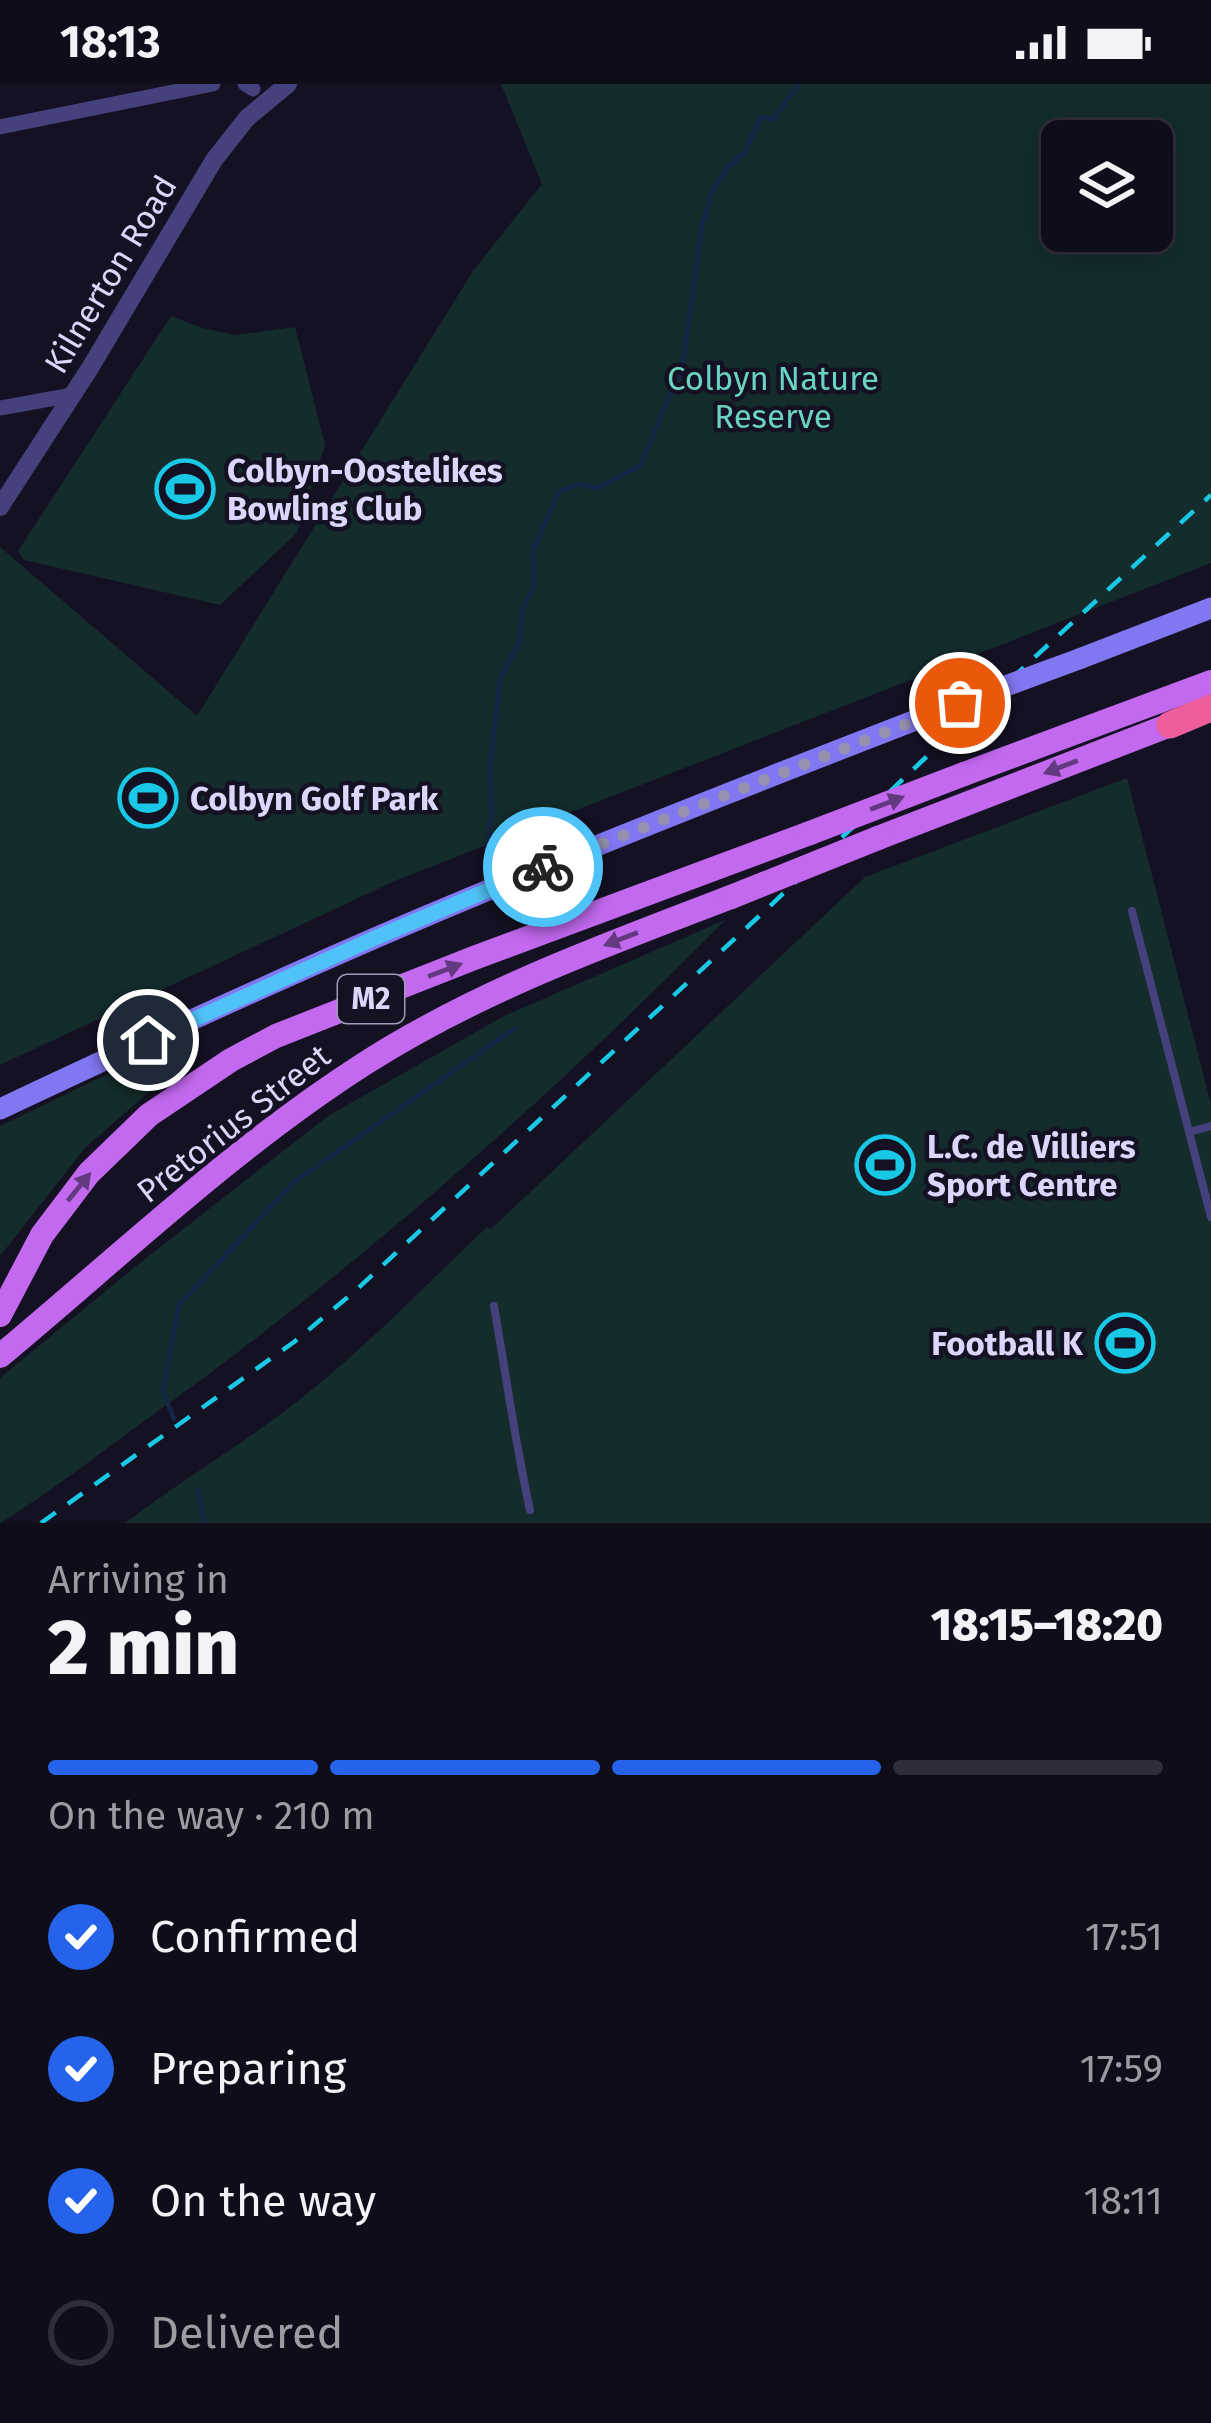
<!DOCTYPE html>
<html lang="en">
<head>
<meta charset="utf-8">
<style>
  :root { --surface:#0f0d1a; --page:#1d1b27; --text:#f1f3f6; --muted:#9b9ca2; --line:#2f2d39; --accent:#2563eb }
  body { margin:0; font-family:"Fira Sans",sans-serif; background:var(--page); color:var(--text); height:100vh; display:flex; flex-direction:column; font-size:45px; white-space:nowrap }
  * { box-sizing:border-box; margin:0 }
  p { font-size:39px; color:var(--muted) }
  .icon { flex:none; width:66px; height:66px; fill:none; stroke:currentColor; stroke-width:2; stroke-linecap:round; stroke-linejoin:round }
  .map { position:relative; height:1439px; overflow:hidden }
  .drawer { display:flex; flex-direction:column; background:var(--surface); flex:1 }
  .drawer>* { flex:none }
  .buttons { position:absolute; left:1041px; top:36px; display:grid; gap:24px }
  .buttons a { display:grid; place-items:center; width:132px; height:132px; border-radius:18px; background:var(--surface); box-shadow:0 6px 30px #0003,0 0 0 3px var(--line); font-size:60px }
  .pin { position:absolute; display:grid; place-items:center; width:102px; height:102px; color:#fff; margin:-51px; border:6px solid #fff; border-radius:50%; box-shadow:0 3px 12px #0007 }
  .courier { position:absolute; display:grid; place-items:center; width:120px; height:120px; margin:-60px; border:9px solid #4fc3f7; border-radius:50%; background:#fff; color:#222; box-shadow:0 3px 15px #0007 }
  .summary em { font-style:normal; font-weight:800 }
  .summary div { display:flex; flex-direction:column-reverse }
  .summary { display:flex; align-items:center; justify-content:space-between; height:204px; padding:0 48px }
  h1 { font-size:78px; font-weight:800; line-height:90px }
  .bar { display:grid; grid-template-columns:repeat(4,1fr); gap:18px 12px; align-content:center; height:144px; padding:0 48px }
  .bar i { height:15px; border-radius:9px; background:var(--line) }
  .bar .on { background:var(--accent) }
  .bar p { grid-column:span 4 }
  ol { padding:0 48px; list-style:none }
  li { display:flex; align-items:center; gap:36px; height:132px }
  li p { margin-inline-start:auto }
  li .icon { padding:12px; border-radius:50%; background:var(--accent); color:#fff; stroke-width:4 }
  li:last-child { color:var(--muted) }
  li i { width:66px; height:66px; border:6px solid var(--line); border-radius:50% }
  .status { display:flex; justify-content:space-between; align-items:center; height:84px; padding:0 60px; background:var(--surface); direction:ltr }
  .status svg { height:33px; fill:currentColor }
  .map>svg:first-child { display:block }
  .green { fill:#142c2c; fill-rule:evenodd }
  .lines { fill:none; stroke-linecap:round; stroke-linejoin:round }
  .stream { stroke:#152748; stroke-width:4.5 }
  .service { stroke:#45417d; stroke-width:8 }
  .minor { stroke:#45417d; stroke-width:15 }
  .tertiary { stroke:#45417d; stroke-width:18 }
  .secondary { stroke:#8077f1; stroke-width:21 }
  .primary { stroke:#c369ef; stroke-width:24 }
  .motorway { stroke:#ee5e9d; stroke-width:27 }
  .rail { stroke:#18c8e5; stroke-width:4.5; stroke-dasharray:18 15; stroke-linecap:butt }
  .secondary-bridge { stroke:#8077f1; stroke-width:21 }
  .primary-bridge { stroke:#c369ef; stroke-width:24 }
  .oneway { fill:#63397f }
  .done { stroke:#9691af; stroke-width:12; stroke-dasharray:0 21.6 }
  .route { stroke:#4fc3f7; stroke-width:15 }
  .labels { text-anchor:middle; stroke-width:9; stroke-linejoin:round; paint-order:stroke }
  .shield { fill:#141123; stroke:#a09bba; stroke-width:3 }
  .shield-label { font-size:30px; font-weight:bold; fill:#dcd6fb }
  .street-label { font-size:33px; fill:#dcd6fb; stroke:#141123 }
  .park-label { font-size:33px; fill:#6ad3bd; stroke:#141123 }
  .poi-label { font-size:33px; font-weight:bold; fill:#dcd6fb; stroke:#141123; text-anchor:start }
</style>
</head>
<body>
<div class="status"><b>18:13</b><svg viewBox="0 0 49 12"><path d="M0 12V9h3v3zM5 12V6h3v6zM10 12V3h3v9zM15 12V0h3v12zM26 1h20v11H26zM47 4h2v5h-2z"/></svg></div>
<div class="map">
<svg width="1211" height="1439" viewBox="0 0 1211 1439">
  <rect width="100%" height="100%" fill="#141123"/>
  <g class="green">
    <path d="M 501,0 L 1211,0 L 1211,479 L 397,796 L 0,981 L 0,463 L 197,632 L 473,187 L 542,100 ZM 1062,57 L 1152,57 L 1152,147 L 1062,147 Z"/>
    <path d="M 171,232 L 202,244 L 235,251 L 295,243 L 325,361 L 297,449 L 220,521 L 24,476 L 18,467 Z"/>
    <path d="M 1127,694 L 1211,1020 L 1211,1439 L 125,1439 C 191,1389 263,1348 326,1294 C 382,1247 434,1193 487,1143 L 491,1145 L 865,793 Z"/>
    <path d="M 725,836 C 548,1016 355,1186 150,1333 C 100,1368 52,1408 0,1439 L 0,1294 L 136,1182 L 328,1032 L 504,932 Z"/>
    <path d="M 161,964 L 174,986 L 85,1064 L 0,1172 L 0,1042 Z"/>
  </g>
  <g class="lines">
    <g class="stream">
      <path d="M 486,766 L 492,730 L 490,685 L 500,595 L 520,557 L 522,526 L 534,502 L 533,466 L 559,408 L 578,400 L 598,404 L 640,382 L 683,280 L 702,141 L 712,108 L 727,84 L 745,68 L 761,33 L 774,35 L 798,0"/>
      <path d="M 174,1335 L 163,1307 L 179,1221 L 294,1098 L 514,945"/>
      <path d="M 198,1406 L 204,1439"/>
    </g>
    <g class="service">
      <path d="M 1132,827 L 1211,1133"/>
      <path d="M 1189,1048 L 1211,1042"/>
      <path d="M 494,1222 C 506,1290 515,1358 530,1426"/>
    </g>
    <g class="minor">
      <path d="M 245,0 L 253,5"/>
      <path d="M 0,43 L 213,0"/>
      <path d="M 0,324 L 72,311"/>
    </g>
    <path class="tertiary" d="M 0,423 L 90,284 L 214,76 L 247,34 L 288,0"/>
    <g class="secondary">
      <path d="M 1079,575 L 1211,524"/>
      <path d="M 0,1025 C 138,960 276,896 417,836 C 596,760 778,689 960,619"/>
    </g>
    <g class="primary">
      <path d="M 964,690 L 1211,598"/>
      <path d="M 878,754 L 1170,641"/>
      <path d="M 0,1231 L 42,1151 L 89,1089 L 149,1031 L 231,976 L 276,952 L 474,874 L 810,749"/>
      <path d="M 0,1272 C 119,1173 233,1064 364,980 C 478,907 605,861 731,813"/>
    </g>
    <path class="motorway" d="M 1170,641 L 1211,624"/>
    <path class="rail" d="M 41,1439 L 294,1258 L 355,1207 L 769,823 L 922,677 L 1211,411"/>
    <path class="secondary-bridge" d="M 960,619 L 1079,575"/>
    <g class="primary-bridge">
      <path d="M 810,749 L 964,690"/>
      <path d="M 731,813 L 878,754"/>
    </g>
  </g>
  <defs><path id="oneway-solid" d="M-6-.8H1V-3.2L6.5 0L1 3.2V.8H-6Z" transform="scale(3)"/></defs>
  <g class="oneway">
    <use href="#oneway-solid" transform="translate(1061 683) rotate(159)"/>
    <use href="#oneway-solid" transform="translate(887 719) rotate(-21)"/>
    <use href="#oneway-solid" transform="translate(621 855) rotate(159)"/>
    <use href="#oneway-solid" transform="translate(445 886) rotate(-21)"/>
    <use href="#oneway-solid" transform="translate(79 1103) rotate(-51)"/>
  </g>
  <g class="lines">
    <path class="done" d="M 543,783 L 960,619"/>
    <path class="route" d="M 148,956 L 375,854 L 543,783"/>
  </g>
  <defs>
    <symbol id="stadium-ring" viewBox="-11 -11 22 22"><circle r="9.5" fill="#141123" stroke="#18c8e5" stroke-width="1.5"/><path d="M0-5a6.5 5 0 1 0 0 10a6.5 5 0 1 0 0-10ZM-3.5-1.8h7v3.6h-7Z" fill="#18c8e5"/></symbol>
  </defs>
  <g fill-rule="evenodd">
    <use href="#stadium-ring" x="152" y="372" width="66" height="66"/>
    <use href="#stadium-ring" x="115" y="681" width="66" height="66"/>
    <use href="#stadium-ring" x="852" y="1048" width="66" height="66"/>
    <use href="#stadium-ring" x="1092" y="1226" width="66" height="66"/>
  </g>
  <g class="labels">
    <rect class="shield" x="338" y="891" width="66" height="48" rx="9"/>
    <g class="shield-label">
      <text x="371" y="925">M2</text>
    </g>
    <g class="street-label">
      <text transform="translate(110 190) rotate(-59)" y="12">Kilnerton Road</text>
      <text transform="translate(233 1039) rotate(-38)" y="12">Pretorius Street</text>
    </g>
    <g class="park-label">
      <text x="773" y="306">Colbyn Nature<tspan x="773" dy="38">Reserve</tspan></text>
    </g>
    <g class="poi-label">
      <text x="227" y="398">Colbyn-Oostelikes<tspan x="227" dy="38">Bowling Club</tspan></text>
      <text x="190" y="726">Colbyn Golf Park</text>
      <text x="927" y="1074">L.C. de Villiers<tspan x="927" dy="38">Sport Centre</tspan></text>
      <text x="1083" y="1271" text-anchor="end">Football K</text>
    </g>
  </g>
</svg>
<div class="buttons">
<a><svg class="icon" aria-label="layers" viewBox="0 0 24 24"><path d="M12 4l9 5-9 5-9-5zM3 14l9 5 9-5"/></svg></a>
</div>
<div class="pin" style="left:960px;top:619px;background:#ea580c"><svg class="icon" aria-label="bag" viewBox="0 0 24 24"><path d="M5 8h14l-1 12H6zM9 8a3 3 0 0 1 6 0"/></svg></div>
<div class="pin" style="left:148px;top:956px;background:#1f2937"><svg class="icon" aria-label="home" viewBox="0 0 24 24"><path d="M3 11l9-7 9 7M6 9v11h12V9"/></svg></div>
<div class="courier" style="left:543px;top:783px"><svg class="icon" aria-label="bike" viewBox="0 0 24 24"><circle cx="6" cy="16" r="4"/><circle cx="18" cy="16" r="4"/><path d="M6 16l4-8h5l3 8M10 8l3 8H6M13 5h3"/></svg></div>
</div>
<section class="drawer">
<div class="summary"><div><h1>2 min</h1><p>Arriving in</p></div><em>18:15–18:20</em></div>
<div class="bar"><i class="on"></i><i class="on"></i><i class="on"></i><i></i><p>On the way · 210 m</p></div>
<ol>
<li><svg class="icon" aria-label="check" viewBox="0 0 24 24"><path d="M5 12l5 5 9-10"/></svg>Confirmed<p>17:51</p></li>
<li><svg class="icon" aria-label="check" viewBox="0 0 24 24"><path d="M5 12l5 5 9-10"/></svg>Preparing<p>17:59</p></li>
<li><svg class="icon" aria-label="check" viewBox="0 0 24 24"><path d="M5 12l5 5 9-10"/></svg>On the way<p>18:11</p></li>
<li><i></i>Delivered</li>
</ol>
</section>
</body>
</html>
